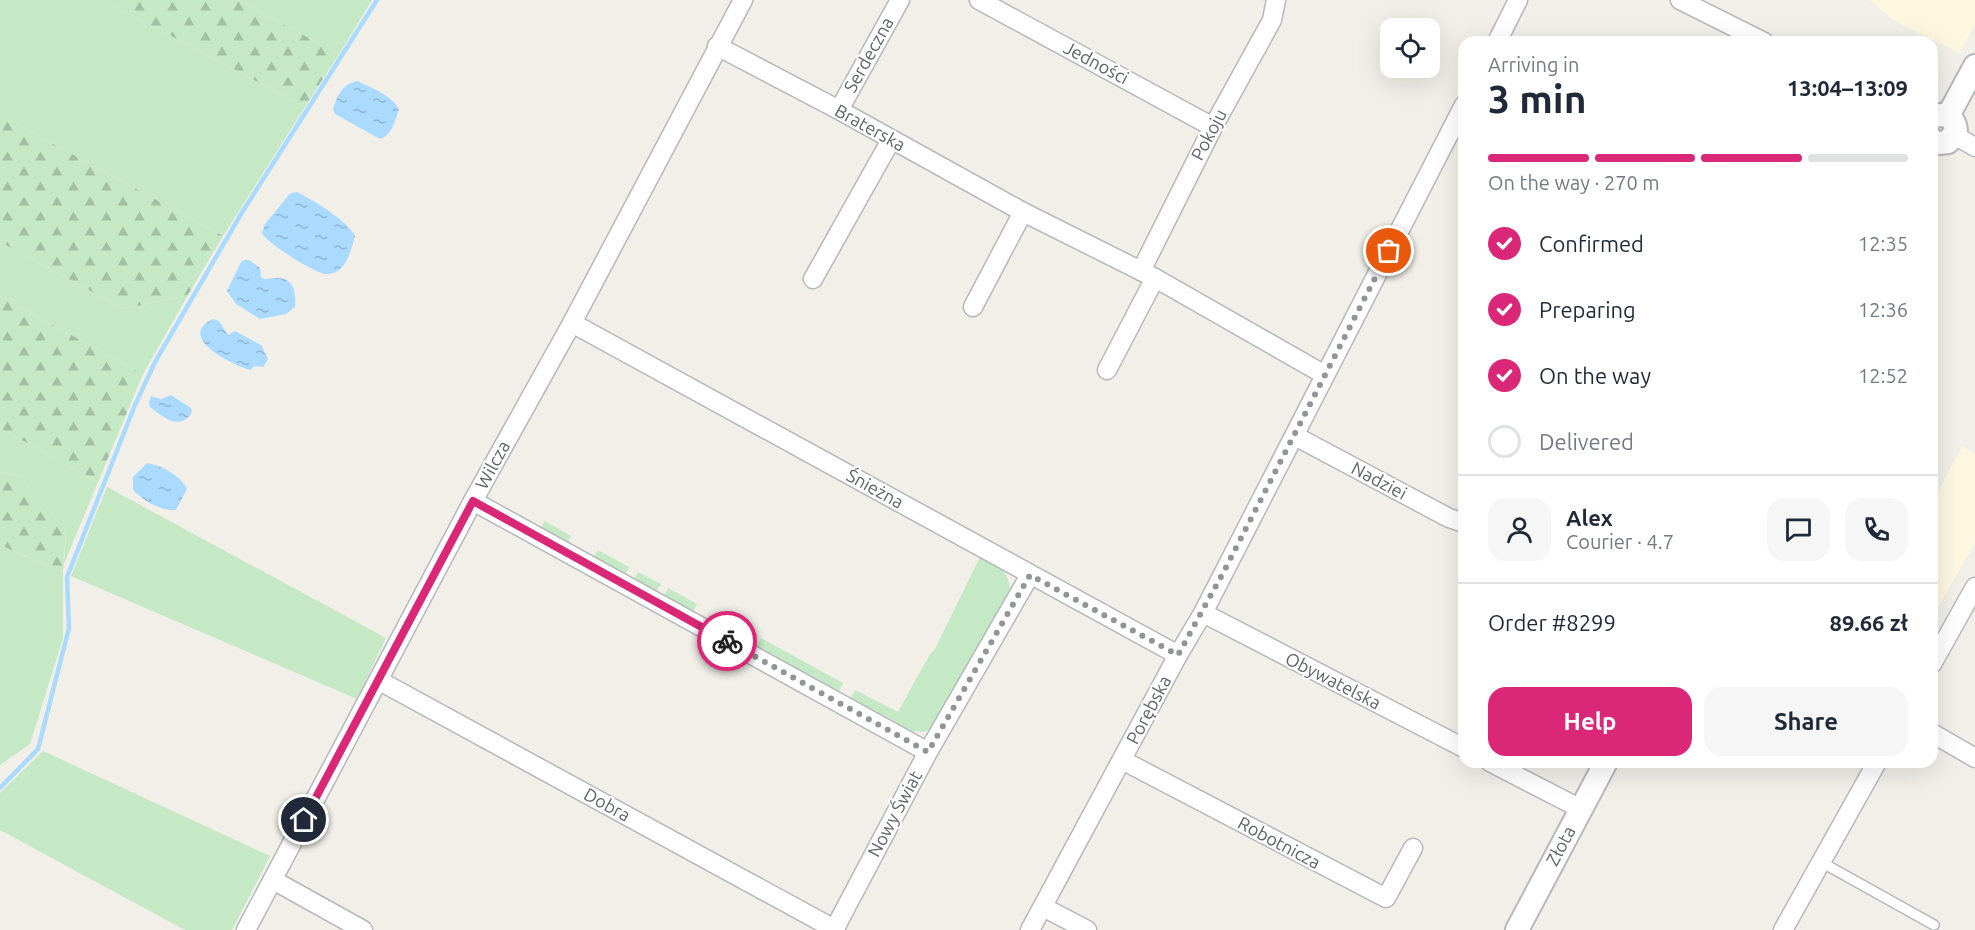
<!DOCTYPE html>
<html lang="en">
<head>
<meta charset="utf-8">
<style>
  :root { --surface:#fff; --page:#f6f6f7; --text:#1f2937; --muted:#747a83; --line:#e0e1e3; --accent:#db2777 }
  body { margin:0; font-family:Ubuntu,sans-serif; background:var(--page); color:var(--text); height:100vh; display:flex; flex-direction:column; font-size:22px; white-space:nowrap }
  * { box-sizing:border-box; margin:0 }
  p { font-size:20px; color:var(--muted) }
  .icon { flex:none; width:33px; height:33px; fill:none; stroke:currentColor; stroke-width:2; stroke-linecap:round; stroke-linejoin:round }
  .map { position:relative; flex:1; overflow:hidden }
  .side { position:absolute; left:1458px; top:36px; width:480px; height:732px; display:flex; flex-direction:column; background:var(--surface); border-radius:18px; box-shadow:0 6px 24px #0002 }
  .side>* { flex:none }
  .controls { position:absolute; left:1380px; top:18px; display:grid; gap:12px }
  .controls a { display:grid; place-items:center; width:60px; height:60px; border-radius:12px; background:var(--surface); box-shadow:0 6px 24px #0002; font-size:30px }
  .pin { position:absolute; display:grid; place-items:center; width:51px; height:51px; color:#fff; margin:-26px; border:3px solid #fff; border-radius:50%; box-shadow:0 2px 6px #0007 }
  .courier { position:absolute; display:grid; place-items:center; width:60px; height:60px; margin:-30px; border:4px solid #db2777; border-radius:50%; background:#fff; color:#222; box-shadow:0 2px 8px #0007 }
  .headline em { font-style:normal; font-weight:600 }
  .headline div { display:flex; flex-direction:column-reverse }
  .headline { display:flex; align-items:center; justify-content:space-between; height:102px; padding:0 30px }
  h1 { font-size:39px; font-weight:600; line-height:45px }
  .bar { display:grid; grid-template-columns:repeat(4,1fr); gap:9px 6px; align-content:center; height:72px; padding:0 30px }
  .bar i { height:8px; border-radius:4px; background:var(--line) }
  .bar .selected { background:var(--accent) }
  .bar p { grid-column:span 4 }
  .line { display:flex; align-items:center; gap:15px; padding:0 30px; border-top:2px solid var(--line) }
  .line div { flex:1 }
  .round { display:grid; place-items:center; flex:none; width:63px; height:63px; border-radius:18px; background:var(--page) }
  ol { padding:0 30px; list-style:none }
  li { display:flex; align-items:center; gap:18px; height:66px }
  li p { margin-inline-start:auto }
  li .icon { padding:6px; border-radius:50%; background:var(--accent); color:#fff; stroke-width:4 }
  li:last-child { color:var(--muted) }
  li i { width:33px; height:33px; border:3px solid var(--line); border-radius:50% }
  .button { display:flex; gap:12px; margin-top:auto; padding:12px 30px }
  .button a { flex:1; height:69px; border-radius:18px; background:var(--accent); color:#fff; font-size:24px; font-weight:600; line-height:69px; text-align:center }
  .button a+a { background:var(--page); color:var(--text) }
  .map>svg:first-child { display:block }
  .commercial { fill:#fef7e0 }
  .green { fill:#c5e8c5 }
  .forest { fill:url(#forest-firs) }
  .water { fill:url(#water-ripples) }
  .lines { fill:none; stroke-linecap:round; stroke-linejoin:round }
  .stream { stroke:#aadaff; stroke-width:4.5 }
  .service-casing { stroke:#b5b8bc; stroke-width:12 }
  .minor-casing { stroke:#b5b8bc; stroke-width:21 }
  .tertiary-casing { stroke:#b5b8bc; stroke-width:26 }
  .service { stroke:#fff; stroke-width:9 }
  .minor { stroke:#fff; stroke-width:18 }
  .tertiary { stroke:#fff; stroke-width:22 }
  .done { stroke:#929495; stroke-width:6; stroke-dasharray:0 10.8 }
  .route { stroke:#db2777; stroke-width:8 }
  .labels { text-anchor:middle; stroke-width:4.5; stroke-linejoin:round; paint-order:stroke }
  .street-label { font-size:18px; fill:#5f6368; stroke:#fff }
</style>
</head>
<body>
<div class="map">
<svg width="1975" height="930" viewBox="0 0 1975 930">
  <defs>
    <pattern id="forest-firs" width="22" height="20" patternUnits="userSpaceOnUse" patternTransform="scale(1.5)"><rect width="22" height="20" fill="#c5e8c5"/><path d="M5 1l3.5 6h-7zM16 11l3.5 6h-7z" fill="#a3c0a4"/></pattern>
    <pattern id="water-ripples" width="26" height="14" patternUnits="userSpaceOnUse" patternTransform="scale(1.5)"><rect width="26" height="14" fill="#aadaff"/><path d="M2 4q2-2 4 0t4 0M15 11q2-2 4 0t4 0" fill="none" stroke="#8eb4d2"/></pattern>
  </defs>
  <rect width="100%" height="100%" fill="#f1efe8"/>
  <g class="commercial">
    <path d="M 1870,0 L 1975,0 L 1975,24 L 1960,53 L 1895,21 Z"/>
    <path d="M 1962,446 L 1975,454 L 1975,543 L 1932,618 L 1932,504 Z"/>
  </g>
  <g class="green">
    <path d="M 0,0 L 103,0 L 305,107 L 223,236 L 0,115 Z"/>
    <path d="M 238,0 L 372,0 L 339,54 Z"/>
    <path d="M 0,242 L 124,309 L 188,295 L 143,374 L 0,296 Z"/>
    <path d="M 0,428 L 98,482 L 64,564 L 66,531 L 20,476 L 0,472 Z"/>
    <path d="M 107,487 L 386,638 L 357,699 L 71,576 Z"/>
    <path d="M 545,521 L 571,536 L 567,544 L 540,529 Z"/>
    <path d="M 0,545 L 63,572 L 63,638 L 30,744 L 0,765 Z"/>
    <path d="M 598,550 L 629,567 L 625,575 L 593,558 Z"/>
    <path d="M 980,557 C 997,565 1010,571 1010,592 L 934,726 L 925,732 L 912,731 L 851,698 L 855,690 L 898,712 L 930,654 L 934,651 Z"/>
    <path d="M 638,572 L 661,584 L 656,592 L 633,580 Z"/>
    <path d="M 668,588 L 697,604 L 693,612 L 664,596 Z"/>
    <path d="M 719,616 L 751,633 L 746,641 L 714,624 Z"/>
    <path d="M 761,638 L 843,683 L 839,691 L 756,647 Z"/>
    <path d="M 43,751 L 270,856 L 232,930 L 185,930 L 0,830 L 0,793 Z"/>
  </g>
  <g class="forest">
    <path d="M 103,0 L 238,0 L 339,54 L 305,107 Z"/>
    <path d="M 0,115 L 223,236 L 188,295 L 124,309 L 0,242 Z"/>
    <path d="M 0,296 L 143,374 L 98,482 L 0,428 Z"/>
    <path d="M 0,472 L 20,476 L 66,531 L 63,572 L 0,545 Z"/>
  </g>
  <g class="water">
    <path d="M 357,81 C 372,88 391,95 399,109 C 395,121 393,134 380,139 L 335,114 L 333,109 C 338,94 342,85 357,81 Z"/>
    <path d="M 297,192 C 313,200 348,221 355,236 C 352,247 348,263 339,270 C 335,273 330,274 325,274 C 313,272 268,244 262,233 L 265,224 L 288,196 L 291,193 Z"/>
    <path d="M 245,260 L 249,260 L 260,268 L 261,277 L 264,279 C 269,279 275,277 280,278 C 295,280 296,295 295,307 L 286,314 L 260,319 L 236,304 L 227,291 L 241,262 Z"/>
    <path d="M 213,319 L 219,321 L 228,335 L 235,331 L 261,345 L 268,359 L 263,367 L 255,366 L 250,370 C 233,365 175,337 213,319 Z"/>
    <path d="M 171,395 L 191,408 L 192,412 C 180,432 163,417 150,407 L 149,402 L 151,396 L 161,399 Z"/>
    <path d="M 147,463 C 161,465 181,476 187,489 L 176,510 C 161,511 144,501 133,490 L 133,477 Z"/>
  </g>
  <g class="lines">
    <path class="stream" d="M 0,788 L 38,749 L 69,628 L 67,577 L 135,405 L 155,362 L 241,214 L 377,0"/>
    <defs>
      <path id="service" d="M 1821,862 L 1934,925"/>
      <g id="minor">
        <path d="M 979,0 L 1213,127"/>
        <path d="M 1680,0 L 1764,42"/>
        <path d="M 1497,42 L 1518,0"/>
        <path d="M 717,46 L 839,110 L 1023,212 L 1155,278 L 1325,375"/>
        <path d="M 839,110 L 900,0"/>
        <path d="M 1954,135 L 1975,147"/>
        <path d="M 1141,271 L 1213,127 L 1272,20 L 1276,0"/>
        <path d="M 813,279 L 891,140"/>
        <path d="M 973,307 L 1023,212"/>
        <path d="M 572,323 L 1178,655"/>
        <path d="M 1107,370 L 1155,278"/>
        <path d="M 1295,436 L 1449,518 L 1464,523"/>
        <path d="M 473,501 L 928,752"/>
        <path d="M 1203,613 L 1464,748"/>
        <path d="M 1932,664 L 1975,587"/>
        <path d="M 378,680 L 836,930"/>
        <path d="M 1932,733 L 1975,758"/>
        <path d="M 1122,760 L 1386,898 L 1413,848"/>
        <path d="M 1490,762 L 1581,809"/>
        <path d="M 273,880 L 363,930"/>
        <path d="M 1043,907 L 1087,930"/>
        <path d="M 246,930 L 473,501 L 572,323 L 743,0"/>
        <path d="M 834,930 L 928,752 L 1030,575"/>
        <path d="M 1030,930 L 1178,655 L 1203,613 L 1464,105"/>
        <path d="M 1783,930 L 1877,762"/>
      </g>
      <g id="tertiary">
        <path d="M 1948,116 L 1975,66"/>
        <path d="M 1932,118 C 1944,111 1955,117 1956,131 L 1948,142 L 1939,143 L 1932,140"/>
        <path d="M 1517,930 L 1606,762"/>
      </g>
    </defs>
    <use href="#service" class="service-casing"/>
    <use href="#minor" class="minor-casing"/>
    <use href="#tertiary" class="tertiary-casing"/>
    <use href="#service" class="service"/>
    <use href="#minor" class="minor"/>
    <use href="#tertiary" class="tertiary"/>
  </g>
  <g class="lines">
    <path class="done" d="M 727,641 L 928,752 L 1030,575 L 1178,655 L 1223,573 L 1389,251"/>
    <path class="route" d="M 304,820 L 473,501 L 727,641"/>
  </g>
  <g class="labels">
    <g class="street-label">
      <text transform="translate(869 55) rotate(-61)" y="6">Serdeczna</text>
      <text transform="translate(1096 63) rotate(28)" y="6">Jedności</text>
      <text transform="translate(870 128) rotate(29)" y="6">Braterska</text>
      <text transform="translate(1209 135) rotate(-62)" y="6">Pokoju</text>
      <text transform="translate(493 465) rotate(-61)" y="6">Wilcza</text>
      <text transform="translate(1379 481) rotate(28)" y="6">Nadziei</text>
      <text transform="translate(875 489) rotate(29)" y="6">Śnieżna</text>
      <text transform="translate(1333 681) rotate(27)" y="6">Obywatelska</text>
      <text transform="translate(1149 710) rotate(-62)" y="6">Porębska</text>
      <text transform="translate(607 805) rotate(29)" y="6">Dobra</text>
      <text transform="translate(895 814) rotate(-62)" y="6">Nowy Świat</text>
      <text transform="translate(1279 843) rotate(28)" y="6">Robotnicza</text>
      <text transform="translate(1561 846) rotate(-62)" y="6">Złota</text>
    </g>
  </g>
</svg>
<div class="controls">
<a><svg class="icon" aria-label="locate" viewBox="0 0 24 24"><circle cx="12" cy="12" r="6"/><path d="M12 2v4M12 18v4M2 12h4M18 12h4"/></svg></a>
</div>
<div class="pin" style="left:1389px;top:251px;background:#ea580c"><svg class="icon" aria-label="bag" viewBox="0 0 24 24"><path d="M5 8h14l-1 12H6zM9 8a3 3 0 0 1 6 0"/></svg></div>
<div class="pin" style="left:304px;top:820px;background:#1f2937"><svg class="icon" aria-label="home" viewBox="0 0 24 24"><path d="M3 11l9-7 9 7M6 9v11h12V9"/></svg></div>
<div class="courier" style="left:727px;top:641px"><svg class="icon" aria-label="bike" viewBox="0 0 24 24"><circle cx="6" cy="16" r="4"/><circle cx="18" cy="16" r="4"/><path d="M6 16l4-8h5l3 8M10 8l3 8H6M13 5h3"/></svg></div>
<section class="side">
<div class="headline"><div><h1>3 min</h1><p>Arriving in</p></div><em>13:04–13:09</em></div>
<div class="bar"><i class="selected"></i><i class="selected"></i><i class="selected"></i><i></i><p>On the way · 270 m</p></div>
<ol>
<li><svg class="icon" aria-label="check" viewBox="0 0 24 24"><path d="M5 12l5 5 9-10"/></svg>Confirmed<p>12:35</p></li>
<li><svg class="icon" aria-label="check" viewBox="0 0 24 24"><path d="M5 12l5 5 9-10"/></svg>Preparing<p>12:36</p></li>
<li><svg class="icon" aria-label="check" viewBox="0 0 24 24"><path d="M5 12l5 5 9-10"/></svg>On the way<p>12:52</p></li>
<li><i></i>Delivered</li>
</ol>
<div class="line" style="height:108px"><a class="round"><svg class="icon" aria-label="person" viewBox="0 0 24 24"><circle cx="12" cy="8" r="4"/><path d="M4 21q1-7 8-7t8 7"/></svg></a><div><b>Alex</b><p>Courier · 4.7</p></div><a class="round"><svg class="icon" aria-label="chat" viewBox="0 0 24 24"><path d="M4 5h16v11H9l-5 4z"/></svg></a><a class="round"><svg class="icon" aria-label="phone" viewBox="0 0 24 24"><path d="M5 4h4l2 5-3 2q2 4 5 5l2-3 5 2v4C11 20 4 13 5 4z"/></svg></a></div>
<div class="line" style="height:78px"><div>Order #8299</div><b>89.66 zł</b></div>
<div class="button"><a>Help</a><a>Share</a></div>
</section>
</div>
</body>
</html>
